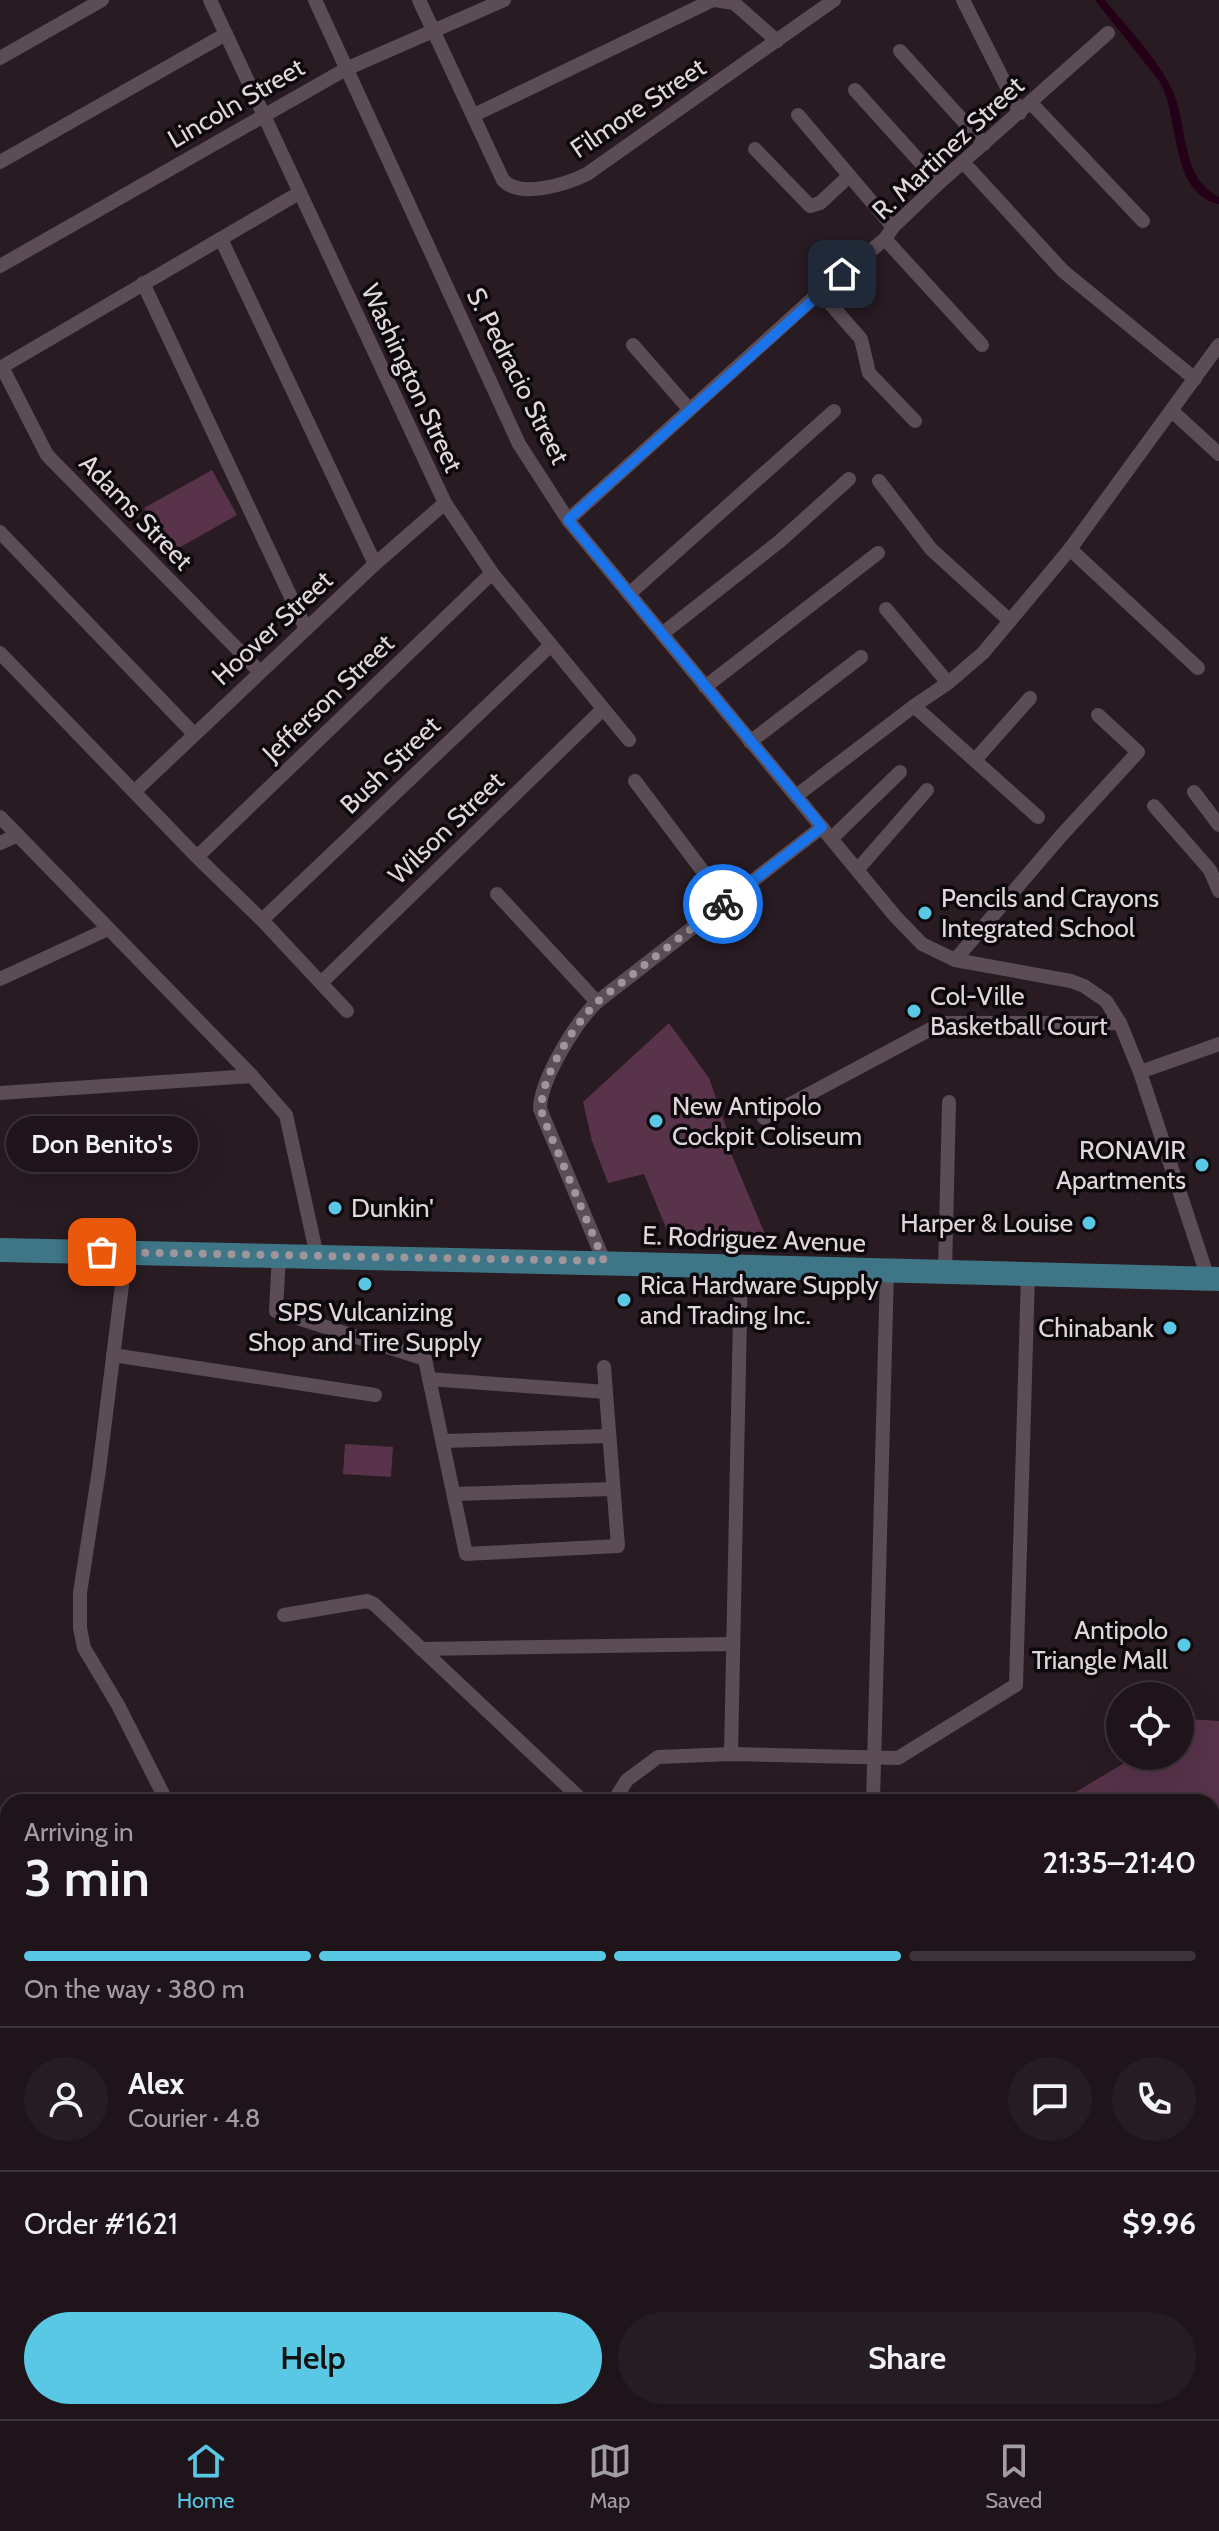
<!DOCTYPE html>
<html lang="en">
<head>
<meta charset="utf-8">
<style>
  :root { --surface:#1e141a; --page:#261d23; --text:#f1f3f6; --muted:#a19ea2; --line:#3c3339; --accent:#58c8e4 }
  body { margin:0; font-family:Cabin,sans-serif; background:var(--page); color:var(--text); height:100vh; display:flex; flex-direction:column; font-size:30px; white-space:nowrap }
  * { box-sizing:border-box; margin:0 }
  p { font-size:26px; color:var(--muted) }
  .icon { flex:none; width:44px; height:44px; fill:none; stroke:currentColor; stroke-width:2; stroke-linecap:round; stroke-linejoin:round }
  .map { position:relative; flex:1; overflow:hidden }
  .drawer { position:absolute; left:0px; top:1794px; width:1220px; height:626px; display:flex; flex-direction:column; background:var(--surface); border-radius:24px 24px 0 0; box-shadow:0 8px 32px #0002,0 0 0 2px var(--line) }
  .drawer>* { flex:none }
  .fabs { position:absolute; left:1106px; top:1682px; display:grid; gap:16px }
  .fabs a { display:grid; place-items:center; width:88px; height:88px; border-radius:50%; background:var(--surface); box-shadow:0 8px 32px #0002,0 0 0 2px var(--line); font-size:40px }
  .pin { position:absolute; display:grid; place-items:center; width:68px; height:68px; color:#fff; margin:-34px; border-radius:16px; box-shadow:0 4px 12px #0006 }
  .courier { position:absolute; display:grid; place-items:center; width:80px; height:80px; margin:-40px; border:6px solid #1a73e8; border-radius:50%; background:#fff; color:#222; box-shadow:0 2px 10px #0007 }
  .bubble { position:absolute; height:56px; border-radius:28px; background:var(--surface); box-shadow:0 8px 32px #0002,0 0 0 2px var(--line); font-size:26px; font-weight:600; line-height:56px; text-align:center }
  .head em { font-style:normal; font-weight:600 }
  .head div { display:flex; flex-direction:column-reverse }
  .head { display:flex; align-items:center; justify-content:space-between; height:136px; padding:0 24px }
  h1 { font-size:52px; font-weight:600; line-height:60px }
  .bar { display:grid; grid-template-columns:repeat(4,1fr); gap:12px 8px; align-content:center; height:96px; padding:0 24px }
  .bar i { height:10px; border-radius:6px; background:var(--line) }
  .bar .current { background:var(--accent) }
  .bar p { grid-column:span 4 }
  .line { display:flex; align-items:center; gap:20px; padding:0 24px; border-top:2px solid var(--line) }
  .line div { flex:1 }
  .round { display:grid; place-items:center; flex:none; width:84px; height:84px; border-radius:42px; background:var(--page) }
  .button { display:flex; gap:16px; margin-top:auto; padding:16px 24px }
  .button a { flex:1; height:92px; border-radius:48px; background:var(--accent); color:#111; font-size:32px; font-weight:600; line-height:92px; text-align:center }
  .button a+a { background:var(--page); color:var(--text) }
  .tabs { display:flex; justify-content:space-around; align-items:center; height:112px; border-top:2px solid var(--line); background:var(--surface); font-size:22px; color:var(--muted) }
  .tabs a { display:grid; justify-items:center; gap:4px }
  .tabs .current { color:var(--accent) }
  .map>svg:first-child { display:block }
  .green { fill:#58334a }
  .water { fill:#240018 }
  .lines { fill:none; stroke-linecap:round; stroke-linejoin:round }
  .stream { stroke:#240018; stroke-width:5 }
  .minor { stroke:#5b4c55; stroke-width:14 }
  .primary { stroke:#3e7687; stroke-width:24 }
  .done { stroke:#a0959b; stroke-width:8; stroke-dasharray:0 14.4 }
  .route { stroke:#1a73e8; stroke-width:10 }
  .poi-dot { fill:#58c8e4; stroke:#0d080b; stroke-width:3 }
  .labels { text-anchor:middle; stroke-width:7; stroke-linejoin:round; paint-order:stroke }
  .street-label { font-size:26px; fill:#e0d7dc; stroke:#0d080b }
  .poi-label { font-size:26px; fill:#e0d7dc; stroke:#0d080b; text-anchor:start }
</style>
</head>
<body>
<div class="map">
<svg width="1219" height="2419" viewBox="0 0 1219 2419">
  <rect width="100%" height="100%" fill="#281b22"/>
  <g class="green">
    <path d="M 212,470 L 237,515 L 170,553 L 144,508 Z"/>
    <path d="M 669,1023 L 709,1078 L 732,1144 L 728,1146 L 770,1246 L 673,1245 L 644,1174 L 608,1183 L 592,1141 L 583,1102 Z"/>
    <path d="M 345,1444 L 393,1447 L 391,1477 L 343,1474 Z"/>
    <path d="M 1186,1719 L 1219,1721 L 1219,1814 L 1212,1815 L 1212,1802 L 1059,1802 L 1136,1756 L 1180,1756 L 1180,1726 Z"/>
    <path d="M 1219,1907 L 1219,2039 L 1212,2042 L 1212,1909 Z"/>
  </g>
  <path class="water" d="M 1095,0 L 1105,0 C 1128,29 1159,59 1174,94 C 1188,129 1181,178 1219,197 L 1219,204 C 1169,193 1180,117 1160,82 Z"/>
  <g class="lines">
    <g class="stream">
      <path d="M 257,2412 L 261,2419"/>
      <path d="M 664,2412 L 678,2419"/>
      <path d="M 836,2412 L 837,2419"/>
      <path d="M 934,2412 L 934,2419"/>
      <path d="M 180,2419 L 183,2412"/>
      <path d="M 436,2419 L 453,2412"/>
    </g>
    <g class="minor">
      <path d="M 210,0 L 445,503 L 492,573 L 629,740"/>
      <path d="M 315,0 L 519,444 L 568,520 L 895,916 L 922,944 L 955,960 L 1071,981 L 1084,986 L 1106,1001 L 1120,1023 L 1140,1072 L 1208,1278"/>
      <path d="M 419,0 L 503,180 C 520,199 567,184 587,174 L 834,0"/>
      <path d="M 715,0 L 734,3 L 777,41"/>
      <path d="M 963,0 L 1020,113"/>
      <path d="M 900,51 L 984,144"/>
      <path d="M 0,58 L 102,0"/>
      <path d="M 855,90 L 939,183"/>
      <path d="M 1031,103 L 1143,221"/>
      <path d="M 474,115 L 713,0"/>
      <path d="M 798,115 L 893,227"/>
      <path d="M 755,149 L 810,206 L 820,203 L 848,177"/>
      <path d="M 0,162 L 226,34"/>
      <path d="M 963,162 L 1063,271 L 1195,379"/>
      <path d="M 221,239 L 375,564"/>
      <path d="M 885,239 L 982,345"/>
      <path d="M 0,266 L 346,69 L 504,0"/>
      <path d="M 143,283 L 306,629"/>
      <path d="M 820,292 L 861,339 L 869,373 L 915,421"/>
      <path d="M 633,345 L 689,409"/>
      <path d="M 2,367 L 47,455 L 260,672"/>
      <path d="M 0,368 L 299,193"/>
      <path d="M 1172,411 L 1219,454"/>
      <path d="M 879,481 L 931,549 L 1010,621"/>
      <path d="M 568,520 L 820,292 L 885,239 L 893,227 L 939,183 L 1108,33"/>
      <path d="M 0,532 L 194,734"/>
      <path d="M 1070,549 L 1198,668"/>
      <path d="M 629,594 L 834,411"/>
      <path d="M 886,609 L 948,683"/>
      <path d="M 662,634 L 780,541 L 849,479"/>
      <path d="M 0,653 L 197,857 L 262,920 L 347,1011"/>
      <path d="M 705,687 L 878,553"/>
      <path d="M 914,706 L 1038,817"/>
      <path d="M 750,742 L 861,657"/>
      <path d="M 975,760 L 1030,698"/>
      <path d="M 635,781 L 726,902"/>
      <path d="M 135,791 L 375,564 L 445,503"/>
      <path d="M 1194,792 L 1219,825"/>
      <path d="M 796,796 L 914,706 L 948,683 L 983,653 L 1070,549 L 1219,345"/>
      <path d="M 1154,806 L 1210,870 L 1219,891"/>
      <path d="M 0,817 L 252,1076 L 286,1115 L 317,1256"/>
      <path d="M 832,838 L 900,772"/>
      <path d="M 0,843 L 18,835"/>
      <path d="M 197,857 L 492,573"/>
      <path d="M 858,869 L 927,790"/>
      <path d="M 497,894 L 597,1002"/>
      <path d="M 262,920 L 551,645"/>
      <path d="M 955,960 L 1060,837 L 1138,752 L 1098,715"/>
      <path d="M 0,979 L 106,930"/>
      <path d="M 322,982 L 603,709"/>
      <path d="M 1140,1072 L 1219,1044"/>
      <path d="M 0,1093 L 252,1076"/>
      <path d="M 764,1118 L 942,1023 L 1120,1023"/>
      <path d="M 126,1253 L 99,1470 L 80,1593 L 80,1628 L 84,1648 L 118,1705 L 167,1802"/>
      <path d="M 279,1255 L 276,1311 L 425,1359 L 466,1554 L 618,1546 L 604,1367"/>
      <path d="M 604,1261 L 540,1109 C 540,1080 576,1022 597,1002 L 822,827"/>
      <path d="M 945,1273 L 949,1102"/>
      <path d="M 113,1355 L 375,1395"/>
      <path d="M 429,1379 L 606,1392"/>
      <path d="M 444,1441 L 609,1436"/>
      <path d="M 454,1494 L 613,1489"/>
      <path d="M 284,1615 L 367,1601 L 374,1604 L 584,1802"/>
      <path d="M 421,1649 L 733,1644"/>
      <path d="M 731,1754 L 741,1267"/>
      <path d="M 613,1802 L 627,1780 L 658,1757 L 731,1754 L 898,1758 L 1016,1685 L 1028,1274"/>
      <path d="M 873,1802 L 887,1271"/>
      <path d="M 0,1860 L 8,1880"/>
      <path d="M 0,2053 L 8,2071"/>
      <path d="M 0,2115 L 8,2112"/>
      <path d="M 0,2179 L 8,2175"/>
      <path d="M 0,2246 L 8,2243"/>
      <path d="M 0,2314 L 8,2310"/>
      <path d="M 0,2389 L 8,2386"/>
      <path d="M 296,2412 L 296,2419"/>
      <path d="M 352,2419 L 360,2412"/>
    </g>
    <path class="primary" d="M 0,1250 C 406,1259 813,1267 1219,1279"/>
  </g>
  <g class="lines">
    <path class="done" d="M 102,1252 L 604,1261 L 543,1117 C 533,1086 575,1024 597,1002 L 723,904"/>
    <path class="route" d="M 723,904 L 822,827 L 568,520 L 842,274"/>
  </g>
  <g class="poi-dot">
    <circle cx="925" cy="913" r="8"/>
    <circle cx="914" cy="1011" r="8"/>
    <circle cx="656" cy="1121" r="8"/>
    <circle cx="1202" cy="1165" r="8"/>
    <circle cx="335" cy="1208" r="8"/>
    <circle cx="1089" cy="1223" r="8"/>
    <circle cx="365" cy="1284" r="8"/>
    <circle cx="624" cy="1300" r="8"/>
    <circle cx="1170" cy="1328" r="8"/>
    <circle cx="1184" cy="1645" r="8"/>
  </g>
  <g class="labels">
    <g class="street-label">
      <text transform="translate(236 103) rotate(-30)" y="9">Lincoln Street</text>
      <text transform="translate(638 108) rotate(-34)" y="9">Filmore Street</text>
      <text transform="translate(948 148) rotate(-43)" y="9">R. Martinez Street</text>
      <text transform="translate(518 376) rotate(63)" y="9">S. Pedracio Street</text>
      <text transform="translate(412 378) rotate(65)" y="9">Washington Street</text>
      <text transform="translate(136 512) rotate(46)" y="9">Adams Street</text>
      <text transform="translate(272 628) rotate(-43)" y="9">Hoover Street</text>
      <text transform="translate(328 698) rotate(-44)" y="9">Jefferson Street</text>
      <text transform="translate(390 765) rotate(-44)" y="9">Bush Street</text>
      <text transform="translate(446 828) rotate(-44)" y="9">Wilson Street</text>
      <text transform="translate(754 1239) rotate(2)" y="9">E. Rodriguez Avenue</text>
    </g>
    <g class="poi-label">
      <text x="941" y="907">Pencils and Crayons<tspan x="941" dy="30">Integrated School</tspan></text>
      <text x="930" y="1005">Col-Ville<tspan x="930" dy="30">Basketball Court</tspan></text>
      <text x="672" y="1115">New Antipolo<tspan x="672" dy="30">Cockpit Coliseum</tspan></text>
      <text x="1186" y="1159" text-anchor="end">RONAVIR<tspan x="1186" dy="30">Apartments</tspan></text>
      <text x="351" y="1217">Dunkin'</text>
      <text x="1073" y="1232" text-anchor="end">Harper &amp; Louise</text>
      <text x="640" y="1294">Rica Hardware Supply<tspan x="640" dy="30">and Trading Inc.</tspan></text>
      <text x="365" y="1321" text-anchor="middle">SPS Vulcanizing<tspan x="365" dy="30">Shop and Tire Supply</tspan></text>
      <text x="1154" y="1337" text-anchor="end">Chinabank</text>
      <text x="1168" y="1639" text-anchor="end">Antipolo<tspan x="1168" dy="30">Triangle Mall</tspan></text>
    </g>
  </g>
</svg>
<div class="fabs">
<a><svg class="icon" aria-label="locate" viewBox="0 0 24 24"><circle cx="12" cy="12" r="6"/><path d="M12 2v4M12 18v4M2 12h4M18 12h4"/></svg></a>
</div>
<div class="pin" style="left:102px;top:1252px;background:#ea580c"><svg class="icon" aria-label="bag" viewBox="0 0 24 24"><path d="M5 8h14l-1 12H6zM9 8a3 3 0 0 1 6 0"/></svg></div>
<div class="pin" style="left:842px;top:274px;background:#1f2937"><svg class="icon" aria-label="home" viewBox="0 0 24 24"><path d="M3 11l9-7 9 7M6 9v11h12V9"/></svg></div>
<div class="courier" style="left:723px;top:904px"><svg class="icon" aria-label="bike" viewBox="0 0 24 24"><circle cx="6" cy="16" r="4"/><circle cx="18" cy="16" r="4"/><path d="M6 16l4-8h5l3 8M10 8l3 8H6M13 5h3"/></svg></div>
<div class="bubble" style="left:6px;top:1116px;width:192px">Don Benito's</div>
<section class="drawer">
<div class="head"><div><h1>3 min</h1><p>Arriving in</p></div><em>21:35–21:40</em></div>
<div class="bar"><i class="current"></i><i class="current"></i><i class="current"></i><i></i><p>On the way · 380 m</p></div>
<div class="line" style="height:144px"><a class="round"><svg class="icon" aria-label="person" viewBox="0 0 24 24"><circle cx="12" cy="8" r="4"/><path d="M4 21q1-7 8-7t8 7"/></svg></a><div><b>Alex</b><p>Courier · 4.8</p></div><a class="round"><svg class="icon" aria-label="chat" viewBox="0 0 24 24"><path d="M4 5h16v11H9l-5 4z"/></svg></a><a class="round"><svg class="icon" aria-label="phone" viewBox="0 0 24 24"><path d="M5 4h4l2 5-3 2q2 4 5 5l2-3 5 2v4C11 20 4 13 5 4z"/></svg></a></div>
<div class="line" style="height:104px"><div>Order #1621</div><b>$9.96</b></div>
<div class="button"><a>Help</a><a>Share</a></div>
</section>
</div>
<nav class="tabs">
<a class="current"><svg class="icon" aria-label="home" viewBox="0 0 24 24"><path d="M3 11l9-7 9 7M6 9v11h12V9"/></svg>Home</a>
<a><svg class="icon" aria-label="map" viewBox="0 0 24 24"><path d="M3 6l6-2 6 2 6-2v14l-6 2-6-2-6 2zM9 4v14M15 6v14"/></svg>Map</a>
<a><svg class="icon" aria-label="saved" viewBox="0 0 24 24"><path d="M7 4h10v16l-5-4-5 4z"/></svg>Saved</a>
</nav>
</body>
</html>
